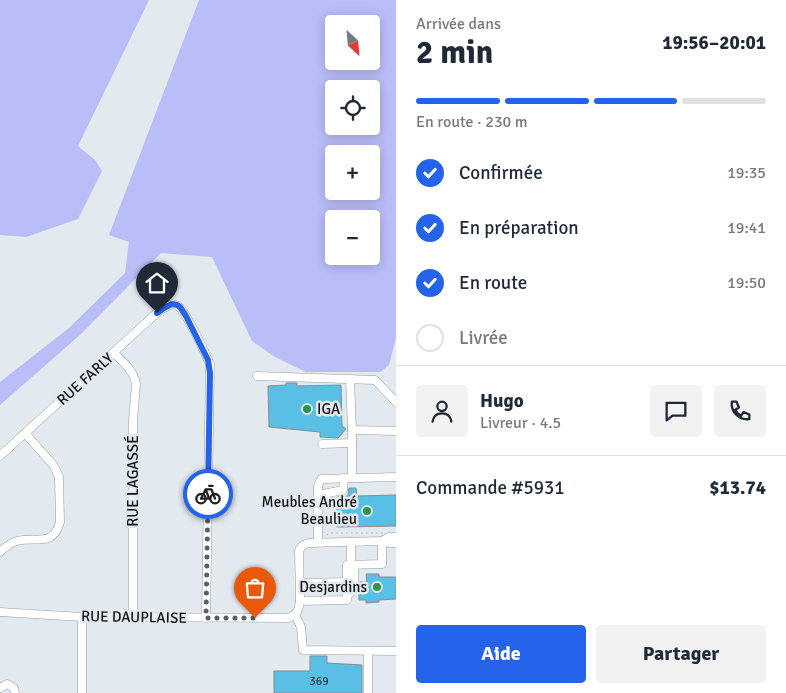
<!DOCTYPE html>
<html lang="fr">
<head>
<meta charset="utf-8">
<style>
  :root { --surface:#fff; --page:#f2f2f3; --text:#1f2937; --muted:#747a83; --line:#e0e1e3; --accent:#2563eb }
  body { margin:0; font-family:Signika,sans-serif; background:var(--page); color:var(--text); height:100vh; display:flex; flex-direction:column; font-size:19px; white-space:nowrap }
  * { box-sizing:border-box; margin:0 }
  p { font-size:16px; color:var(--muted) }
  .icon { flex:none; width:28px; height:28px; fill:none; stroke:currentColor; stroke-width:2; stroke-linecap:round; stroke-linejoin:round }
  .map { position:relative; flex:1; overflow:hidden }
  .side { display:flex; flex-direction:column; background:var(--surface); width:390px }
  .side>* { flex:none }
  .needle { width:32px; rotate:154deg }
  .buttons { position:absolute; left:325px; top:15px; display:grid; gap:10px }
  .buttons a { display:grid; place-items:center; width:55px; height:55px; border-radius:5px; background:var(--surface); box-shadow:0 2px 12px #0003; font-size:25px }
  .pin { position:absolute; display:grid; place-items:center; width:42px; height:42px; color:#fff; margin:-51px -21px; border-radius:50% 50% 50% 0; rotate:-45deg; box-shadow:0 0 5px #0007 }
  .pin .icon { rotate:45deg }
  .courier { position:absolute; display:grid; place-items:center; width:50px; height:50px; margin:-25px; border:4px solid #2563eb; border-radius:50%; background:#fff; color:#222; box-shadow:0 1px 6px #0007 }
  .overview em { font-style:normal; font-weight:700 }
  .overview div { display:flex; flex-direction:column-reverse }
  .overview { display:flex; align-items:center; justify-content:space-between; height:85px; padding:0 20px }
  h1 { font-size:32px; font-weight:700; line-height:38px }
  .bar { display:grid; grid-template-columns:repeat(4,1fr); gap:8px 5px; align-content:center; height:60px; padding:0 20px }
  .bar i { height:6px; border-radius:4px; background:var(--line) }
  .bar .active { background:var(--accent) }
  .bar p { grid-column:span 4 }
  .line { display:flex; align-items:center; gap:12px; padding:0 20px; border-top:1px solid var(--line) }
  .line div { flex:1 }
  .round { display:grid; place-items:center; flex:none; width:52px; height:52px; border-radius:5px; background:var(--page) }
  ol { padding:0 20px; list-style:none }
  li { display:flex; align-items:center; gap:15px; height:55px }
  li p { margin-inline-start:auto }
  li .icon { padding:5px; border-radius:50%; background:var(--accent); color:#fff; stroke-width:4 }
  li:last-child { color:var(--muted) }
  li i { width:28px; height:28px; border:2px solid var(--line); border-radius:50% }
  .cta { display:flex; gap:10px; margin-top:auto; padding:10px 20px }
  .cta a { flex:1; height:58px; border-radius:5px; background:var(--accent); color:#fff; font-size:20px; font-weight:700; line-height:58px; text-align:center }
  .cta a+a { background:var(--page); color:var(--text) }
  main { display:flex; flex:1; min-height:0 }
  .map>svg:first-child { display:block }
  .green { fill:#b9bdf8; fill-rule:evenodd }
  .building { fill:#5abfe4; stroke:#848d90 }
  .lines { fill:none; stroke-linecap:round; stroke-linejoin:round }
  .minor-casing { stroke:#959ca1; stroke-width:9 }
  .path { stroke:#989ea2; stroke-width:1; stroke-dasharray:1 4; stroke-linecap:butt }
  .minor { stroke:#fff; stroke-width:8 }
  .done { stroke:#5b5f63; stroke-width:5; stroke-dasharray:0 9 }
  .route { stroke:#2563eb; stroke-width:6 }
  .poi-dot { fill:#2d964e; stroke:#e2e9ef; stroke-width:2 }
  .labels { text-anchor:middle; stroke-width:5; stroke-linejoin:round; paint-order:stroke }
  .number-label { font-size:12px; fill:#24404a }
  .street-label { font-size:15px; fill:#121517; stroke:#e2e9ef }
  .poi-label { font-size:15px; fill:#121517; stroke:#e2e9ef; text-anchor:end }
</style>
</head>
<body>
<main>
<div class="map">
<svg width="396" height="693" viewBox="0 0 396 693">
  <rect width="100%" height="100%" fill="#e2e9ef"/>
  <g class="green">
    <path d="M 0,0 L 149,0 L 78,146 L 95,160 L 102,171 L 78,219 L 26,237 L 0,235 Z"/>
    <path d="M 199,0 L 396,0 L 396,338 L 389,365 L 380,372 L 306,372 L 275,357 L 252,341 L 212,257 L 161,253 L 81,334 L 0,405 L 0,382 L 69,328 L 125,273 L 129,242 L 109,235 ZM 334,24 L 371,24 L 371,61 L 334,61 ZM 334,89 L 371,89 L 371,126 L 334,126 ZM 334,154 L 371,154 L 371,191 L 334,191 ZM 334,219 L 371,219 L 371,256 L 334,256 Z"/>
  </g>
  <g class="building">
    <path d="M 286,383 L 297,383 L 297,386 L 341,385 L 342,426 L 346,429 L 338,438 L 320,437 L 320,432 L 269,427 L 268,386 L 286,385 Z"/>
    <path d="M 349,488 L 356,488 L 357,496 L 396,495 L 396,526 L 337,527 L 337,497 L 348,496 Z"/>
    <path d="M 366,574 L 379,574 L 379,577 L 396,577 L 396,599 L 379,600 L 379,602 L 366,603 L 366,600 L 359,600 L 359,592 L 358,592 L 358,590 L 360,582 L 367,582 Z"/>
    <path d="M 310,656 L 327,656 L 327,663 L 362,665 L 362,693 L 274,693 L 274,671 L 310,671 Z"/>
  </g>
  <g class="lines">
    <defs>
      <g id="minor">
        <path d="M 114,353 C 123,362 134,371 136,384 L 133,420 L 133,618"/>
        <path d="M 257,376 L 375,380 L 396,402"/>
        <path d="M 350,379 L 352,430 L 352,478"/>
        <path d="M 352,430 L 396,431"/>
        <path d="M 322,444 L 352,443"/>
        <path d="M 0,456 L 160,310 L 172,304 C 175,305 177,305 179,307 C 187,314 203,348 208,360 L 210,364 L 206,618"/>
        <path d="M 318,495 L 343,490 L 344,478"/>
        <path d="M 382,541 L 389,537 L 396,537"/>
        <path d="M 318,542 L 318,486 L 321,479 L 396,477"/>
        <path d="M 351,542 L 351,565"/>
        <path d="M 0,552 C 5,547 10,543 17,541 C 36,536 53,548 60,522 L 59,477 L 54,466 L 25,433"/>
        <path d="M 300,583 L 347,582"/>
        <path d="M 347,596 C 357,589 354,576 354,565"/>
        <path d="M 300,601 L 347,600 L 347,565 L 382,564 L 382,541"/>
        <path d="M 0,612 L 82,617 L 288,618 C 297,615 299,610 300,601 L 299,550 L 303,545 L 309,543 L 382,541 L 389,543 L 396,543"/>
        <path d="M 295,615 L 301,627 L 303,650 L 396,651"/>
        <path d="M 82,617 L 82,693"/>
        <path d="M 0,688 L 7,684 L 14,688 L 15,693"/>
        <path d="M 368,693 L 368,651"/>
      </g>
    </defs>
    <use href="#minor" class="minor-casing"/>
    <path class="path" d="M 327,535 L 330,533 L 383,533"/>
    <use href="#minor" class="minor"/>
  </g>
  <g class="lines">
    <path class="done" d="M 208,494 L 206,618 L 255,618"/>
    <path class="route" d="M 157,313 L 164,308 L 172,304 L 177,305 L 180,307 L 186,316 L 208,360 L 210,373 L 208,494"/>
  </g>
  <g class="poi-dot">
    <circle cx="307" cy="409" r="5"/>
    <circle cx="367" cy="511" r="5"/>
    <circle cx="377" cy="587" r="5"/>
  </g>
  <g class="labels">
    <g class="number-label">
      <text x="319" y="685">369</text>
    </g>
    <g class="street-label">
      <text transform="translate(85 379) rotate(-42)" y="5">RUE FARLY</text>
      <text transform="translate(133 481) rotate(-90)" y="5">RUE LAGASSÉ</text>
      <text transform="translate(134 617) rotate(1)" y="5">RUE DAUPLAISE</text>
    </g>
    <g class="poi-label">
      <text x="317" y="414" text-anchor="start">IGA</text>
      <text x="357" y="507">Meubles André<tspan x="357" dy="17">Beaulieu</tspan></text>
      <text x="367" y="592">Desjardins</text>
    </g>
  </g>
</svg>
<div class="buttons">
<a><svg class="needle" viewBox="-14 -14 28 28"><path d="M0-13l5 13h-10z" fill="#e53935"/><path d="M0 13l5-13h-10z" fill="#747a83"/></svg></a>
<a><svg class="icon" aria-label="locate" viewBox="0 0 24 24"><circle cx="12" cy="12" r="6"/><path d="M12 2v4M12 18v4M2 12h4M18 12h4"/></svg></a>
<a>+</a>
<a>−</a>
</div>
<div class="pin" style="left:255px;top:618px;background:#ea580c"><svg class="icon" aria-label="bag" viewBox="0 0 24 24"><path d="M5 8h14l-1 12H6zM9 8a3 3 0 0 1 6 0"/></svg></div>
<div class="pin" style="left:157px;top:313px;background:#1f2937"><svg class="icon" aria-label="home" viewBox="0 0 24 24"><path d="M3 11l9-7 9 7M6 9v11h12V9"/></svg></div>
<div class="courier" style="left:208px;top:494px"><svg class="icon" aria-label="bike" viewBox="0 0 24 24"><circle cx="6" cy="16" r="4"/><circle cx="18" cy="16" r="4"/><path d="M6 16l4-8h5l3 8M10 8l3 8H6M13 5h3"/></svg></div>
</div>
<section class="side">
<div class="overview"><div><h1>2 min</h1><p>Arrivée dans</p></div><em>19:56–20:01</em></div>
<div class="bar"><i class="active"></i><i class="active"></i><i class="active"></i><i></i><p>En route · 230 m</p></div>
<ol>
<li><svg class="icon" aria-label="check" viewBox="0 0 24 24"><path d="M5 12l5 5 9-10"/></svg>Confirmée<p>19:35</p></li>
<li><svg class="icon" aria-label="check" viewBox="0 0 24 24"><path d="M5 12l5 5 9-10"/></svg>En préparation<p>19:41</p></li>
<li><svg class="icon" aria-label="check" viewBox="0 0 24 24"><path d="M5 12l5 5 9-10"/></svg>En route<p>19:50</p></li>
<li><i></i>Livrée</li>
</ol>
<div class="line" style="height:90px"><a class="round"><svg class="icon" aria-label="person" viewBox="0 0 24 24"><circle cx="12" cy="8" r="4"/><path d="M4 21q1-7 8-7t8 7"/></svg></a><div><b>Hugo</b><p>Livreur · 4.5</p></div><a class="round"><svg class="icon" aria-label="chat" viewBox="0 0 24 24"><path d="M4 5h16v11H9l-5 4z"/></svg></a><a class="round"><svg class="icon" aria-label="phone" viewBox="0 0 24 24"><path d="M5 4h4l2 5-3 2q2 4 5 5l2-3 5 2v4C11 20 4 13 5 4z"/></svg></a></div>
<div class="line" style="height:65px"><div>Commande #5931</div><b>$13.74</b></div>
<div class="cta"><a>Aide</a><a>Partager</a></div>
</section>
</main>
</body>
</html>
